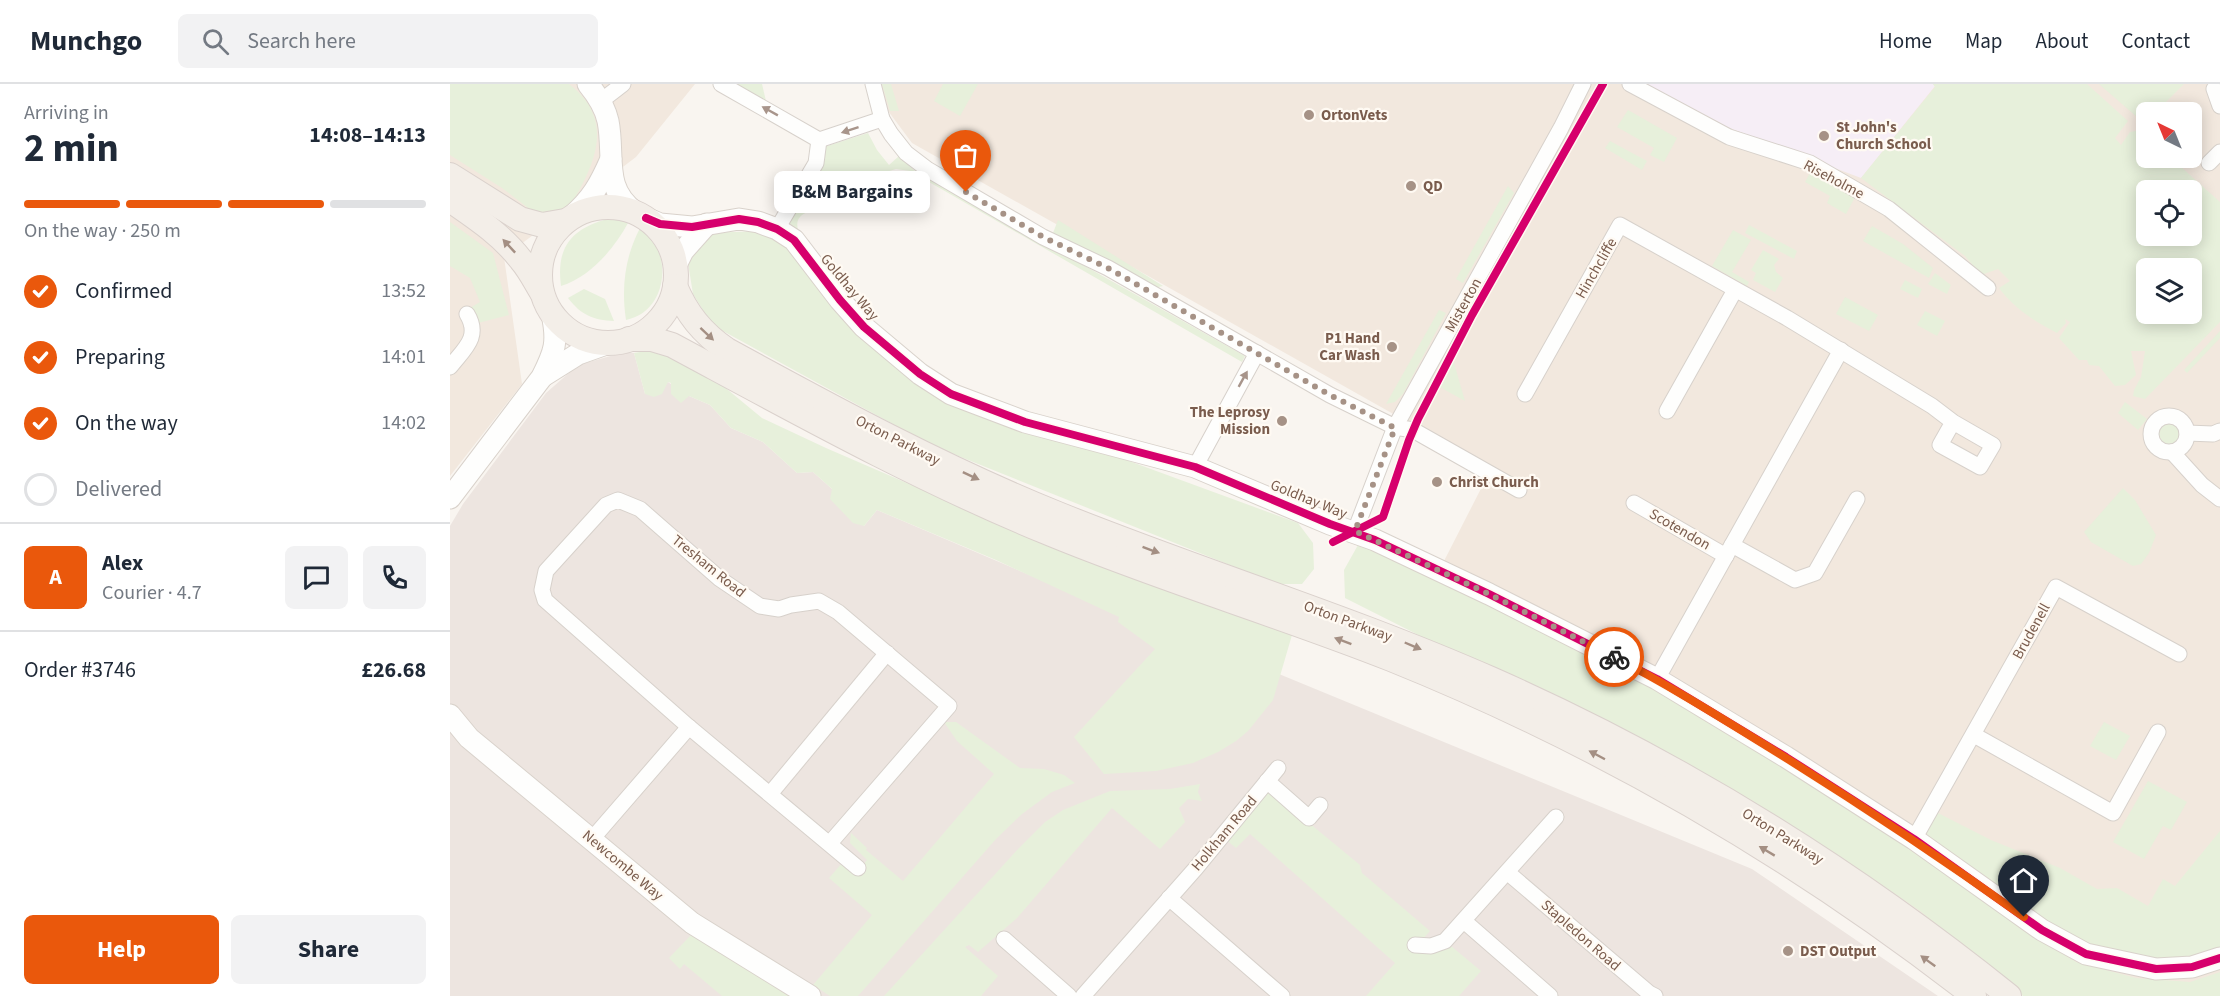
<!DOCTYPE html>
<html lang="en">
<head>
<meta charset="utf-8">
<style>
  :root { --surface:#fff; --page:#f2f2f3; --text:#1f2937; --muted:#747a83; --line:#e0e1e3; --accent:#ea580c }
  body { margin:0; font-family:"Source Sans 3",sans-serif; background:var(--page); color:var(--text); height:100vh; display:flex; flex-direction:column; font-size:22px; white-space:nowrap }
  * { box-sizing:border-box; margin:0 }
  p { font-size:20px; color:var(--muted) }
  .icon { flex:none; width:33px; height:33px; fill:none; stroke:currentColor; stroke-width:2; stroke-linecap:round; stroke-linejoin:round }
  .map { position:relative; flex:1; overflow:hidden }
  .sheet { display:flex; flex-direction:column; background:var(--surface); width:450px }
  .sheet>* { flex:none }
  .needle { width:39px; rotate:317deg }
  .tools { position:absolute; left:1686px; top:18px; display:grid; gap:12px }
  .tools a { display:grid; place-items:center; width:66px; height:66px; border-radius:9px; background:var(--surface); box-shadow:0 3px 15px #0003; font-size:30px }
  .pin { position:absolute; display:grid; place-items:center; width:51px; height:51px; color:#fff; margin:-62px -26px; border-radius:50% 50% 50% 0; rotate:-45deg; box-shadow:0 0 6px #0007 }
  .pin .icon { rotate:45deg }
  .courier { position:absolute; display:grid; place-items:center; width:60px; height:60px; margin:-30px; border:4px solid #ea580c; border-radius:50%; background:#fff; color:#222; box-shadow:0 2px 8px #0007 }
  .bubble { position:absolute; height:42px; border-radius:9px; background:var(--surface); box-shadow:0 3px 15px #0003; font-size:20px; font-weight:700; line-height:42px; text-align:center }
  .head em { font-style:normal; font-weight:700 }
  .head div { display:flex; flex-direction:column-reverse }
  .head { display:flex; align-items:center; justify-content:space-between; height:102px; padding:0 24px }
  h1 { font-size:39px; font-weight:700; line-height:45px }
  .bar { display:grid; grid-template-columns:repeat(4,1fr); gap:9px 6px; align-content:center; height:72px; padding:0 24px }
  .bar i { height:8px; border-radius:4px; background:var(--line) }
  .bar .active { background:var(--accent) }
  .bar p { grid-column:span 4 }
  .line { display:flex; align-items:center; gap:15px; padding:0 24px; border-top:2px solid var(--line) }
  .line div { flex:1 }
  .round { display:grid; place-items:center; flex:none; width:63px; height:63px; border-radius:9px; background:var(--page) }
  ol { padding:0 24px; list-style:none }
  li { display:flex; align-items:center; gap:18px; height:66px }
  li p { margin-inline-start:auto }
  li .icon { padding:6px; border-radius:50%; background:var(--accent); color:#fff; stroke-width:4 }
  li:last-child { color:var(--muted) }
  li i { width:33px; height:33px; border:3px solid var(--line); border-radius:50% }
  .button { display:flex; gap:12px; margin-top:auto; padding:12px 24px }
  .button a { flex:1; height:69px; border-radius:9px; background:var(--accent); color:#fff; font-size:24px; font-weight:700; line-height:69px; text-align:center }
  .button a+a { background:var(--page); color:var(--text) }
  header { display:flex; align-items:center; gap:36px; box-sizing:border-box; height:84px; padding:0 30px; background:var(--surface); border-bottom:2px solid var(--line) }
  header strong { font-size:28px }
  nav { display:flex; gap:33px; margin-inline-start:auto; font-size:21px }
  .search { width:420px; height:54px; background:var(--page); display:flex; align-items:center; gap:15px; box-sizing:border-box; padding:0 21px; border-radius:9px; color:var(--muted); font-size:22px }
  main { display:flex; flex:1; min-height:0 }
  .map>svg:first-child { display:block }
  .residential { fill:#f2e8de; fill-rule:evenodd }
  .industrial { fill:#ede5e0 }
  .education { fill:#f6eef6 }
  .green { fill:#e7f0db; fill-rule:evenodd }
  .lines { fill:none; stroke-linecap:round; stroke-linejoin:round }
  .street-casing { stroke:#d7d1cb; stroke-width:17 }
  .secondary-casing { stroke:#d9d2cb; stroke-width:23 }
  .primary-casing { stroke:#dad1cc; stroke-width:26 }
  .street { stroke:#fefefd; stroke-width:15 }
  .secondary { stroke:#fefefd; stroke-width:21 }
  .primary { stroke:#f3eee8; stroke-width:24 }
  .cycleway-casing { stroke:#fffaf3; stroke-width:11 }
  .cycleway { stroke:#d6006c; stroke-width:8 }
  .oneway { fill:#a8958b }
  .oneway2 { fill:#a48f83 }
  .done { stroke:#a69286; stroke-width:6; stroke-dasharray:0 10.8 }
  .route { stroke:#ea580c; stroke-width:8 }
  .poi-dot { fill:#a69286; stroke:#fffaf3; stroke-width:2 }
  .labels { text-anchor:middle; stroke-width:4.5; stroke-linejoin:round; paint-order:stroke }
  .poi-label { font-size:15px; font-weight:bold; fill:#7a5c4d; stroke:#fffaf3; text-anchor:start }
  .street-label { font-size:15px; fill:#7a5c4d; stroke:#fffaf3 }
</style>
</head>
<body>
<header>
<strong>Munchgo</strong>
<div class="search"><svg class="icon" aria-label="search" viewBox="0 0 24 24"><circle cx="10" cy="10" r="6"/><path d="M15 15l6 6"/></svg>Search here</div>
<nav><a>Home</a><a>Map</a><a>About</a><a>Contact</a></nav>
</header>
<main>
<section class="sheet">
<div class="head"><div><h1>2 min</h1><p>Arriving in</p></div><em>14:08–14:13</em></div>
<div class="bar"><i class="active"></i><i class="active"></i><i class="active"></i><i></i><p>On the way · 250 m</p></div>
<ol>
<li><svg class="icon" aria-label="check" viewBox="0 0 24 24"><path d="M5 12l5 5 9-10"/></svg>Confirmed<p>13:52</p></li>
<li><svg class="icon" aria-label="check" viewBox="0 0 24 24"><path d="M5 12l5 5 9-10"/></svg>Preparing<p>14:01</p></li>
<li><svg class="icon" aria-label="check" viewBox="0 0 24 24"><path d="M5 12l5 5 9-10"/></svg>On the way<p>14:02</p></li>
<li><i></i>Delivered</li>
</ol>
<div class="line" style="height:108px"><b class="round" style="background:var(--accent);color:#fff">A</b><div><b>Alex</b><p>Courier · 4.7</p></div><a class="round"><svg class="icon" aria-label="chat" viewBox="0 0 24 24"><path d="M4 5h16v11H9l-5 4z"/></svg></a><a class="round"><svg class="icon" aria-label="phone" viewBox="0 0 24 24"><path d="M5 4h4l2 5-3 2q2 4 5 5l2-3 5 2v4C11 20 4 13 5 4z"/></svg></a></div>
<div class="line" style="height:78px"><div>Order #3746</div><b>£26.68</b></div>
<div class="button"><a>Help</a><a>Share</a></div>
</section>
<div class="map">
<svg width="1770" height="912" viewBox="0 0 1770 912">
  <rect width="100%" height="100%" fill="#f9f5f0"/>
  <g class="residential">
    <path d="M 0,0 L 245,0 L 186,73 L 54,173 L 72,300 L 0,392 Z"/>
    <path d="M 418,0 L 1770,0 L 1770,912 L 1574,912 L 1471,830 L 1302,719 L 994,477 L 1041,385 L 462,59 ZM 1696,28 L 1742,28 L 1742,74 L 1696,74 ZM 1696,106 L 1742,106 L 1742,152 L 1696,152 ZM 1696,184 L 1742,184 L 1742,230 L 1696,230 Z"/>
  </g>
  <path class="industrial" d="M 175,268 L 184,269 L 195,310 L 218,298 L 239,312 L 260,321 L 281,344 L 313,358 L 347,389 L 363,388 L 382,405 L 414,442 L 427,426 L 814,591 L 829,590 L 1302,785 L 1488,912 L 0,912 L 0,442 L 13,420 L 96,309 L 128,281 Z"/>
  <path class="education" d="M 1197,0 L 1483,0 L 1485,2 L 1411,94 L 1277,43 Z"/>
  <g class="green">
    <path d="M 0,0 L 119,0 C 169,38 142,86 116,129 L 86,130 L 52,104 L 0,71 Z"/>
    <path d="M 284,0 L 312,0 L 316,17 Z"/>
    <path d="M 432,0 L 441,0 L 449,27 L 440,27 Z"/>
    <path d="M 493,0 L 528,0 L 510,32 L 484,17 Z"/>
    <path d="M 1483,0 L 1637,0 L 1678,37 L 1665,54 L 1671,61 L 1680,48 L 1691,46 L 1696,51 L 1696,74 L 1721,74 L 1770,118 L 1770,238 L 1695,315 L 1683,312 L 1684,306 L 1691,293 L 1695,267 L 1681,267 L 1686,291 L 1675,301 L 1665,302 L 1649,282 L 1639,281 L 1637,276 L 1629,276 L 1609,254 L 1620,238 L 1615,235 L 1616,239 L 1607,249 C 1585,238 1564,224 1549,204 L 1560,197 L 1548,185 L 1531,191 L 1515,172 L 1411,94 L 1485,3 ZM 1696,106 L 1742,106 L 1742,152 L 1696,152 ZM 1696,184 L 1742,184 L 1742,230 L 1696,230 Z"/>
    <path d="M 1649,0 L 1734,0 L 1706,28 L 1696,28 L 1695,40 Z"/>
    <path d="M 1178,26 L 1227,54 L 1214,78 L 1200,71 L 1204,64 L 1167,43 Z"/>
    <path d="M 418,49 L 427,66 L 439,81 L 449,72 L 464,86 L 795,272 L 792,278 L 460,87 L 446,85 L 383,104 C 381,108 379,114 376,117 C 366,129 343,126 348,146 L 338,147 L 338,132 L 371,64 Z"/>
    <path d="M 1160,57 L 1197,77 L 1192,86 L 1155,64 Z"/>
    <path d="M 1360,89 L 1405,113 L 1396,130 L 1377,119 L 1380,112 L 1355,98 Z"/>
    <path d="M 1058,102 L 1064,109 L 1013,199 L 1006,195 Z"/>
    <path d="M 154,136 L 172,136 L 178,139 C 164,165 140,193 111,202 C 106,165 120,146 154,136 Z"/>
    <path d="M 608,136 L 713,202 L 704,204 L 603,149 Z"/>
    <path d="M 0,138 L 43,169 L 59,231 L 28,239 L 20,224 L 30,218 L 20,194 L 0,182 Z"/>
    <path d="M 1299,141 L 1347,167 L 1344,175 L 1295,149 Z"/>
    <path d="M 1422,142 L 1453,160 L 1483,184 L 1479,194 L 1413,157 Z"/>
    <path d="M 190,144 C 224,166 219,227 176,236 C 171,203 175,173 190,144 Z"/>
    <path d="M 1283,146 L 1301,156 L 1282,188 L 1299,198 L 1297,202 L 1262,182 Z"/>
    <path d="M 316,147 L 339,162 L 371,209 L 457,293 L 574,349 L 630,359 L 848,439 L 863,459 L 864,485 L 852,500 L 827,500 L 481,361 L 262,241 L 243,210 L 238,179 L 253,149 Z"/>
    <path d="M 1313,166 L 1329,175 L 1324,181 L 1326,188 L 1333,194 L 1325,208 L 1303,196 L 1306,189 L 1301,186 Z"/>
    <path d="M 1485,189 L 1501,201 L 1497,210 L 1478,200 Z"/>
    <path d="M 1455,196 L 1472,205 L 1468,214 L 1450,205 Z"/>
    <path d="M 134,205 L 155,215 L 164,237 C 143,236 131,231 118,214 Z"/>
    <path d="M 1395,213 L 1428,231 L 1419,247 L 1386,230 Z"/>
    <path d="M 989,226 L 996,229 L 953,310 L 945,318 L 936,320 Z"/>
    <path d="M 1475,227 L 1495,237 L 1487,252 L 1467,241 Z"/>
    <path d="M 1770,247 L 1770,254 L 1737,289 L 1734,286 Z"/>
    <path d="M 207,265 L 272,301 L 312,334 L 376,364 L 628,473 L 842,551 L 823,616 L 798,647 L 786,657 L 768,668 L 743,679 L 706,687 L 654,690 L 624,653 L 705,565 L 668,538 L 669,533 L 546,476 L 427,426 L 414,442 L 403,439 L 380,415 L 382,405 L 363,388 L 347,389 L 313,358 L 281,344 L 260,321 L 239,312 L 231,319 L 221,310 L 221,299 L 218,298 L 212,310 L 204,313 L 195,310 L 184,269 Z"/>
    <path d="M 1002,272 L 1015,317 L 986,301 Z"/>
    <path d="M 1675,318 L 1697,335 L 1688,346 L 1668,329 Z"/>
    <circle cx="1720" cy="351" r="12"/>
    <path d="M 1673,404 L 1685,416 L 1706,451 L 1699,469 L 1691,480 L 1683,482 L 1641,458 L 1634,448 Z"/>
    <path d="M 908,461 L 1039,510 L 1207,595 L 1626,878 L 1686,894 L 1740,898 L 1770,888 L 1770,912 L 1573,912 L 1470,827 L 1379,765 L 1302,719 L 895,514 L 894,486 Z"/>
    <path d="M 494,638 L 506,638 L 570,684 L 594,685 L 614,691 L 625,699 L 602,708 L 572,730 L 546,755 L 408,912 L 380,912 L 363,901 L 422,831 L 379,794 L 393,778 L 408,787 L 417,776 L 400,759 L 401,749 L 417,764 L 416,766 L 453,797 L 544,690 L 507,657 Z"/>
    <path d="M 1654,638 L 1680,652 L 1666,676 L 1640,662 Z"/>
    <path d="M 1698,697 L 1737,718 L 1721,746 L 1713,742 L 1694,775 L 1663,758 Z"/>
    <path d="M 750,700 L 748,708 L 752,717 L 738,715 L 729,724 L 735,738 L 710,765 L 662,724 L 567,834 L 528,868 L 519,861 L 515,863 L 548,892 L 531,912 L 434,912 L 568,765 L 595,738 L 613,726 L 660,707 L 720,705 Z"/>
    <path d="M 818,705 L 910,781 L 912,789 L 980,847 L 963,866 L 979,870 L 1001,862 L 1031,887 L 1009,912 L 916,912 L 945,879 L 800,750 L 786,764 L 775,755 Z"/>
    <path d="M 1488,729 L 1541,756 L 1610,784 L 1647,805 L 1667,804 L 1698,822 L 1713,795 L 1725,802 L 1770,747 L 1770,866 L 1760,870 L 1718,877 L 1652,867 L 1592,836 L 1478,753 L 1476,746 Z"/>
    <path d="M 241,851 L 252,854 L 346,912 L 272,912 L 234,880 L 230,885 L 219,874 Z"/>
  </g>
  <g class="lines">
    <defs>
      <g id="street">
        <path d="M 271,0 L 369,56 L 432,35"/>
        <path d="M 423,0 L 432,35 L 441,50 L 456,69 L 477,85 L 593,153 L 658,184 L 880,311 L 945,343 L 963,346 L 1069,406"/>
        <path d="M 1180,0 L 1279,53 L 1360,79 L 1439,125 L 1538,204"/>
        <path d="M 1764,5 L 1770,22"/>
        <path d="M 151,17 L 173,0"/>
        <path d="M 1759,79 L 1770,68"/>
        <path d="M 327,145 L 366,79 L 369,56"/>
        <path d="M 0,283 C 14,265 31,253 17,230"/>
        <path d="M 1075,310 L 1170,141 L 1337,234 L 1482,322 L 1503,338 L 1543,361 L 1530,383 L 1490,361 L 1503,338"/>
        <path d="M 1217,327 L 1285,206"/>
        <circle cx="1719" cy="350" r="18"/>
        <path d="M 1737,349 L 1763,350 L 1770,347"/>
        <path d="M 1722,368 L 1752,401 L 1770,415"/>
        <path d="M 745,383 L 807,269"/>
        <path d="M 1184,419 L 1276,472"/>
        <path d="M 905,447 L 945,343 L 1111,44 L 1133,0"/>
        <path d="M 1282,461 L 1345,496 L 1365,489 L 1407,415"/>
        <path d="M 1207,595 L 1391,266"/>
        <path d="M 1524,651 L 1663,729 L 1708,648"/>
        <path d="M 817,697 L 859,734 L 870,721"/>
        <path d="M 320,710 L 437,569"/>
        <path d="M 142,755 L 239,643"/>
        <path d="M 1464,755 L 1606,503 L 1729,570"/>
        <path d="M 380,759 L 499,622 L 388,528 L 369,517 L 341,521 L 329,525 L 310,522 L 270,495 L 190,425 L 168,416 L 156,421 L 96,487 L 92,506 L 95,516 L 239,643 L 408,784"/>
        <path d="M 1057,788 L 1199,909 L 1205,912"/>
        <path d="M 719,814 L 832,912"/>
        <path d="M 1014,837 L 1100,912"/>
        <path d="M 554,855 L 619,912"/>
        <path d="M 965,861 L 981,862 L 995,857 L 1106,733"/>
        <path d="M 633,912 L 746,784 L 828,684"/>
      </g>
      <g id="secondary">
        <path d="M 138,0 C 147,11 155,23 158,37 C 165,72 152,104 185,128"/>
        <path d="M 121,133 C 142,115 150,100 161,75"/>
        <path d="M 196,134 L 210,140 L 242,143 L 289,135 L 308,138 L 327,145 L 344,156 L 390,216 L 414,243 L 470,290 L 501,310 L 575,338 L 745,383 L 880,440 L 925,456 L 1039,510 L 1207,595 L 1336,673 L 1464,755 L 1592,846 L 1636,870 L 1706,885 L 1742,883 L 1770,874"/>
        <path d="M 225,183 L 233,167 L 257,140"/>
        <path d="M 93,292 L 128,270 L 159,259"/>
        <path d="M 0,414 L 92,293 C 105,267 108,258 102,230"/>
        <path d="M 0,631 L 19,654 L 242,839 L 360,912"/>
      </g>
      <g id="primary">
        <path d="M 0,91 L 70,135 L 92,141 L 115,137"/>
        <path d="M 0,116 C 26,134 52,151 71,176 C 79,185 85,197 91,207"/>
        <circle cx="158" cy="191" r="68"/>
        <path d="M 225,202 C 237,230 252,249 277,266 C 385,325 494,384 608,430 C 752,488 900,533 1041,595 C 1227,677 1401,785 1559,912"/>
        <path d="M 179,255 L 202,255 L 222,261 C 345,327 467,395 596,448 C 709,495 827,530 941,575 C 1149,659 1347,774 1524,912"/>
      </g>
    </defs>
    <use href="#street" class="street-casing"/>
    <use href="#secondary" class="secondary-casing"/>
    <use href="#primary" class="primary-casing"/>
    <use href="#street" class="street"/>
    <use href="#secondary" class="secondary"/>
    <use href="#primary" class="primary"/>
    <defs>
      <g id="cycleway">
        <path d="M 196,134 L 210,140 L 242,143 L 289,135 L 308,138 L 327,145 L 344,156 L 390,216 L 414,243 L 470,290 L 501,310 L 575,338 L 745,383 L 880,440 L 925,456 L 1039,510 L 1207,595 L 1336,673 L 1464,755 L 1592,846 L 1636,870 L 1706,885 L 1742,883 L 1770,874"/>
        <path d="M 883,458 L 933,433 L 959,356 L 968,335 L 1022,231 L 1153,0"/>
      </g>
    </defs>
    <use href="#cycleway" class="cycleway-casing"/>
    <use href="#cycleway" class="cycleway"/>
  </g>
  <defs><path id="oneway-solid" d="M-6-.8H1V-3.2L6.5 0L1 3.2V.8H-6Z" transform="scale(1.5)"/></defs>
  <g class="oneway">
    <use href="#oneway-solid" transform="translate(320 27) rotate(-151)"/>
    <use href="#oneway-solid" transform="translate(400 46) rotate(162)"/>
    <use href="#oneway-solid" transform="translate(793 295) rotate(-61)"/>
  </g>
  <g class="oneway2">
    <use href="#oneway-solid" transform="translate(59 162) rotate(-133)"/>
    <use href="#oneway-solid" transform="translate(257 250) rotate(43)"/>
    <use href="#oneway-solid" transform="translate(521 392) rotate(25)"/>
    <use href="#oneway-solid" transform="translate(701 466) rotate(20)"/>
    <use href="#oneway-solid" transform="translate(893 557) rotate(-159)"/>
    <use href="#oneway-solid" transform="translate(963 562) rotate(23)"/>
    <use href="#oneway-solid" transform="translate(1147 671) rotate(-152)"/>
    <use href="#oneway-solid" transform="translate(1317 767) rotate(-149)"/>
    <use href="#oneway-solid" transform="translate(1478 877) rotate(-144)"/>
  </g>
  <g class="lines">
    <path class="done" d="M 516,108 L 593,153 L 658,184 L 880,311 L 945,344 L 905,447 L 1039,510 L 1164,573"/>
    <path class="route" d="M 1164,573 C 1213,598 1260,627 1307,656 C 1398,712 1487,771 1574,833"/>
  </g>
  <g class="poi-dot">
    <circle cx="859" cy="31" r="6"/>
    <circle cx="1374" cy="52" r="6"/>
    <circle cx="961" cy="102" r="6"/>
    <circle cx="942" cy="263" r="6"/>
    <circle cx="832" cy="337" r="6"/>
    <circle cx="987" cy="398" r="6"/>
    <circle cx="1338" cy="867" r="6"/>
  </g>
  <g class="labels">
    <g class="poi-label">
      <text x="871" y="36">OrtonVets</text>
      <text x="1386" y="48">St John's<tspan x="1386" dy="17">Church School</tspan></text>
      <text x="973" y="107">QD</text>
      <text x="930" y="259" text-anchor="end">P1 Hand<tspan x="930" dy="17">Car Wash</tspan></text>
      <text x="820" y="333" text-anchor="end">The Leprosy<tspan x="820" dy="17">Mission</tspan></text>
      <text x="999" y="403">Christ Church</text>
      <text x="1350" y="872">DST Output</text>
    </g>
    <g class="street-label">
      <text transform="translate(1384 95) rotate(28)" y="5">Riseholme</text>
      <text transform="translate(1146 184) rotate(-60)" y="5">Hinchcliffe</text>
      <text transform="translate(400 203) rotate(50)" y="5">Goldhay Way</text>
      <text transform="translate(1013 221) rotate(-61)" y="5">Misterton</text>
      <text transform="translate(448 356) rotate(27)" y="5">Orton Parkway</text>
      <text transform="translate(859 415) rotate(22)" y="5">Goldhay Way</text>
      <text transform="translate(1230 445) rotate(30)" y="5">Scotendon</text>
      <text transform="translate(259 482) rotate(39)" y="5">Tresham Road</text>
      <text transform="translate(898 537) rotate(20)" y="5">Orton Parkway</text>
      <text transform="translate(1581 547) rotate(-61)" y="5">Brudenell</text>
      <text transform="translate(774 749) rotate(-50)" y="5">Holkham Road</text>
      <text transform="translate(1333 752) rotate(32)" y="5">Orton Parkway</text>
      <text transform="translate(173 781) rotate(40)" y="5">Newcombe Way</text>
      <text transform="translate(1131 851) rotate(41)" y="5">Stapledon Road</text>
    </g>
  </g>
</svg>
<div class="tools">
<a><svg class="needle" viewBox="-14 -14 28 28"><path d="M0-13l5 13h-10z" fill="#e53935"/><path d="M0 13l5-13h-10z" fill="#747a83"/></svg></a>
<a><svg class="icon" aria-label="locate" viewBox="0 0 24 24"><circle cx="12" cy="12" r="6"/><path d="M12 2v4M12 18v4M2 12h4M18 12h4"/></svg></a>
<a><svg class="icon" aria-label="layers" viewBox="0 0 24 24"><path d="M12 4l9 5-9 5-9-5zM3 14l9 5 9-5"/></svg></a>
</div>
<div class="pin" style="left:516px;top:108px;background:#ea580c"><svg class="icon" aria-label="bag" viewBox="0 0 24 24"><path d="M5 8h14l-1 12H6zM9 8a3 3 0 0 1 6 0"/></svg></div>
<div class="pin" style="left:1574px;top:833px;background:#1f2937"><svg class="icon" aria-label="home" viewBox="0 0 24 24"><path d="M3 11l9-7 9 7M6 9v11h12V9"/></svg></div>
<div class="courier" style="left:1164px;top:573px"><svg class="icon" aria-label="bike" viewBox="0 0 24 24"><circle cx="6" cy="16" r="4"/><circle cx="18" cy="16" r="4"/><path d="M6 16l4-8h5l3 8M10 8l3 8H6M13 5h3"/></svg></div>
<div class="bubble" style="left:324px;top:87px;width:156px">B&amp;M Bargains</div>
</div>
</main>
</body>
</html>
